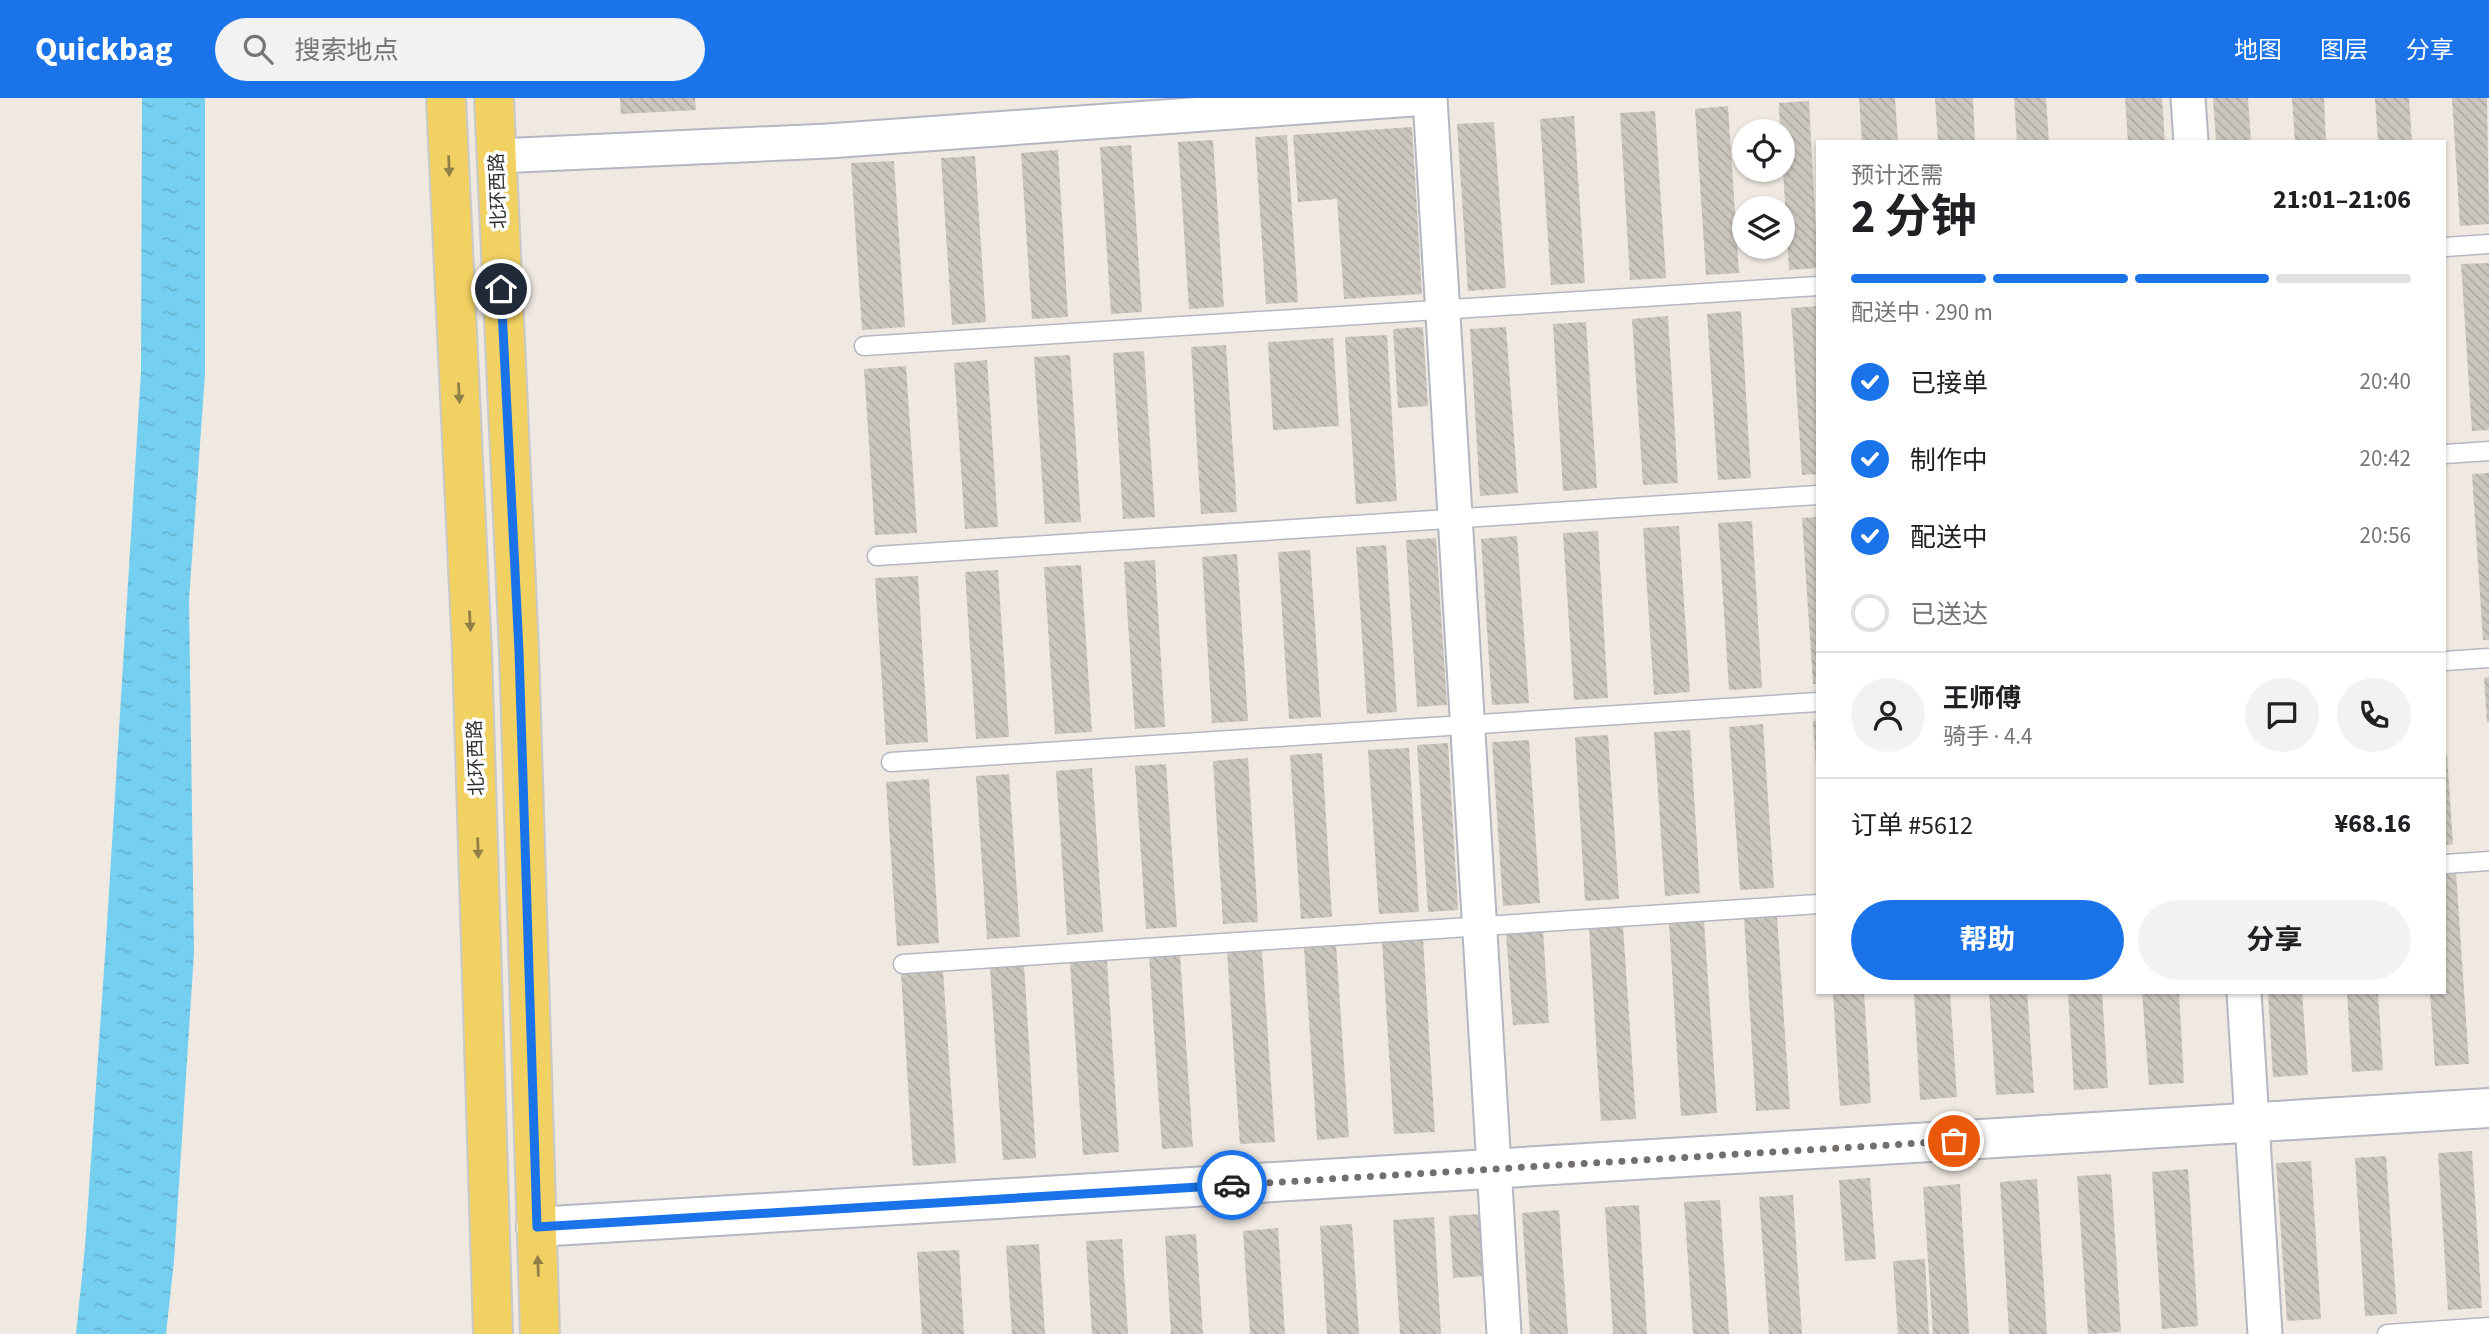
<!DOCTYPE html>
<html lang="zh">
<head>
<meta charset="utf-8">
<style>
  :root { --surface:#fff; --page:#f2f2f2; --text:#202124; --muted:#757577; --line:#e0e0e0; --accent:#1a73e8 }
  body { margin:0; font-family:"Source Sans 3","Noto Sans SC",sans-serif; background:var(--page); color:var(--text); height:100vh; display:flex; flex-direction:column; font-size:26px; white-space:nowrap }
  * { box-sizing:border-box; margin:0 }
  p { font-size:23px; color:var(--muted) }
  .icon { flex:none; width:38px; height:38px; fill:none; stroke:currentColor; stroke-width:2; stroke-linecap:round; stroke-linejoin:round }
  .map { position:relative; flex:1; overflow:hidden }
  .details { position:absolute; left:1816px; top:42px; width:630px; height:854px; display:flex; flex-direction:column; background:var(--surface); border-radius:0px; box-shadow:0 2px 5px #0004 }
  .details>* { flex:none }
  .controls { position:absolute; left:1732px; top:21px; display:grid; gap:14px }
  .controls a { display:grid; place-items:center; width:63px; height:63px; border-radius:50%; background:var(--surface); box-shadow:0 2px 5px #0004; font-size:35px }
  .pin { position:absolute; display:grid; place-items:center; width:60px; height:60px; color:#fff; margin:-30px; border:4px solid #fff; border-radius:50%; box-shadow:0 2px 7px #0007 }
  .courier { position:absolute; display:grid; place-items:center; width:70px; height:70px; margin:-35px; border:5px solid #1a73e8; border-radius:50%; background:#fff; color:#222; box-shadow:0 2px 9px #0007 }
  .summary em { font-style:normal; font-weight:700 }
  .summary div { display:flex; flex-direction:column-reverse }
  .summary { display:flex; align-items:center; justify-content:space-between; height:119px; padding:0 35px }
  h1 { font-size:46px; font-weight:700; line-height:52px }
  .bar { display:grid; grid-template-columns:repeat(4,1fr); gap:10px 7px; align-content:center; height:84px; padding:0 35px }
  .bar i { height:9px; border-radius:5px; background:var(--line) }
  .bar .on { background:var(--accent) }
  .bar p { grid-column:span 4 }
  .line { display:flex; align-items:center; gap:18px; padding:0 35px; border-top:2px solid var(--line) }
  .line div { flex:1 }
  .round { display:grid; place-items:center; flex:none; width:74px; height:74px; border-radius:37px; background:var(--page) }
  ol { padding:0 35px; list-style:none }
  li { display:flex; align-items:center; gap:21px; height:77px }
  li p { margin-inline-start:auto }
  li .icon { padding:7px; border-radius:50%; background:var(--accent); color:#fff; stroke-width:4 }
  li:last-child { color:var(--muted) }
  li i { width:38px; height:38px; border:4px solid var(--line); border-radius:50% }
  .primary-button { display:flex; gap:14px; margin-top:auto; padding:14px 35px }
  .primary-button a { flex:1; height:80px; border-radius:42px; background:var(--accent); color:#fff; font-size:28px; font-weight:700; line-height:80px; text-align:center }
  .primary-button a+a { background:var(--page); color:var(--text) }
  header { display:flex; align-items:center; gap:42px; box-sizing:border-box; height:98px; padding:0 35px; background:var(--accent); color:#fff }
  header strong { font-size:33px }
  nav { display:flex; gap:38px; margin-inline-start:auto; font-size:24px }
  .search { width:490px; height:63px; background:var(--page); display:flex; align-items:center; gap:18px; box-sizing:border-box; padding:0 24px; border-radius:38px; color:var(--muted); font-size:26px }
  .map>svg:first-child { display:block }
  .water { fill:url(#water-ripples) }
  .building { fill:url(#building-back-hatch) }
  .lines { fill:none; stroke-linecap:round; stroke-linejoin:round }
  .lane-casing { stroke:#b4b7c1; stroke-width:21 }
  .street-casing { stroke:#b4b7c1; stroke-width:37 }
  .secondary-casing { stroke:#b4b7c1; stroke-width:42 }
  .primary-casing { stroke:#c9c9c9; stroke-width:42 }
  .lane { stroke:#fff; stroke-width:18 }
  .street { stroke:#fff; stroke-width:33 }
  .secondary { stroke:#fff; stroke-width:38 }
  .primary { stroke:#f2d163; stroke-width:38 }
  .oneway { fill:#908048 }
  .done { stroke:#726f6d; stroke-width:7; stroke-dasharray:0 12.6 }
  .route { stroke:#1a73e8; stroke-width:9 }
  .labels { text-anchor:middle; stroke-width:7; stroke-linejoin:round; paint-order:stroke }
  .street-label { font-size:19px; fill:#2e2e2e; stroke:#fff }
</style>
</head>
<body>
<header>
<strong>Quickbag</strong>
<div class="search"><svg class="icon" aria-label="search" viewBox="0 0 24 24"><circle cx="10" cy="10" r="6"/><path d="M15 15l6 6"/></svg>搜索地点</div>
<nav><a>地图</a><a>图层</a><a>分享</a></nav>
</header>
<div class="map">
<svg width="2489" height="1236" viewBox="0 0 2489 1236">
  <defs>
    <pattern id="water-ripples" width="26" height="14" patternUnits="userSpaceOnUse" patternTransform="scale(1.75)"><rect width="26" height="14" fill="#75cff0"/><path d="M2 4q2-2 4 0t4 0M15 11q2-2 4 0t4 0" fill="none" stroke="#66b2ce"/></pattern>
    <pattern id="building-back-hatch" width="6" height="6" patternUnits="userSpaceOnUse" patternTransform="scale(1.75)"><rect width="6" height="6" fill="#cbc7bf"/><path d="M-1 5l2 2M0 0l6 6M5-1l2 2" fill="none" stroke="#afaba4"/></pattern>
  </defs>
  <rect width="100%" height="100%" fill="#efe9e1"/>
  <path class="water" d="M 142,0 L 205,0 L 205,276 L 189,502 L 194,855 L 174,1163 L 166,1236 L 76,1236 L 85,1149 L 106,843 L 141,274 Z"/>
  <g class="building">
    <path d="M 620,0 L 695,0 L 696,12 L 621,16 Z"/>
    <path d="M 1859,0 L 1895,0 L 1898,44 L 1862,44 Z"/>
    <path d="M 1935,0 L 1973,0 L 1975,44 L 1938,44 Z"/>
    <path d="M 2014,0 L 2046,0 L 2049,44 L 2017,44 Z"/>
    <path d="M 2125,0 L 2162,0 L 2165,44 L 2128,44 Z"/>
    <path d="M 2213,0 L 2248,0 L 2251,44 L 2216,44 Z"/>
    <path d="M 2292,0 L 2324,0 L 2326,44 L 2295,44 Z"/>
    <path d="M 2375,0 L 2409,0 L 2412,44 L 2378,44 Z"/>
    <path d="M 2452,0 L 2487,0 L 2489,126 L 2460,128 Z"/>
    <path d="M 1809,3 L 1818,170 L 1789,172 L 1783,72 L 1783,33 L 1780,33 L 1779,5 Z"/>
    <path d="M 1728,8 L 1739,175 L 1706,177 L 1695,11 Z"/>
    <path d="M 1655,13 L 1666,180 L 1630,182 L 1620,15 Z"/>
    <path d="M 1574,18 L 1585,185 L 1551,187 L 1540,21 Z"/>
    <path d="M 1494,24 L 1506,190 L 1468,193 L 1457,26 Z"/>
    <path d="M 1412,29 L 1422,196 L 1344,201 L 1337,101 L 1298,104 L 1293,37 Z"/>
    <path d="M 1287,37 L 1298,204 L 1266,206 L 1255,39 Z"/>
    <path d="M 1213,42 L 1224,209 L 1189,211 L 1178,44 Z"/>
    <path d="M 1131,47 L 1142,214 L 1111,216 L 1100,49 Z"/>
    <path d="M 1058,52 L 1068,219 L 1032,221 L 1021,55 Z"/>
    <path d="M 975,58 L 986,224 L 952,227 L 941,60 Z"/>
    <path d="M 894,63 L 905,229 L 862,232 L 851,65 Z"/>
    <path d="M 2489,165 L 2489,332 L 2472,333 L 2461,166 Z"/>
    <path d="M 1818,208 L 1818,376 L 1802,377 L 1791,210 Z"/>
    <path d="M 1741,213 L 1751,380 L 1718,382 L 1707,216 Z"/>
    <path d="M 1668,218 L 1678,385 L 1643,387 L 1632,221 Z"/>
    <path d="M 1586,224 L 1597,390 L 1563,393 L 1553,226 Z"/>
    <path d="M 1423,229 L 1428,308 L 1398,310 L 1393,231 Z"/>
    <path d="M 1506,229 L 1518,395 L 1480,398 L 1470,231 Z"/>
    <path d="M 1387,237 L 1397,403 L 1356,406 L 1345,239 Z"/>
    <path d="M 1333,240 L 1339,328 L 1273,332 L 1268,244 Z"/>
    <path d="M 1226,247 L 1237,414 L 1201,416 L 1191,249 Z"/>
    <path d="M 1144,253 L 1155,419 L 1123,421 L 1113,255 Z"/>
    <path d="M 1070,257 L 1081,424 L 1045,426 L 1034,259 Z"/>
    <path d="M 987,262 L 998,429 L 965,431 L 954,265 Z"/>
    <path d="M 906,268 L 917,435 L 875,437 L 864,271 Z"/>
    <path d="M 2489,375 L 2489,542 L 2483,542 L 2472,376 Z"/>
    <path d="M 1818,419 L 1818,586 L 1813,586 L 1802,420 Z"/>
    <path d="M 1752,423 L 1762,590 L 1729,592 L 1718,425 Z"/>
    <path d="M 1679,428 L 1690,594 L 1654,597 L 1643,430 Z"/>
    <path d="M 1598,433 L 1608,600 L 1574,602 L 1563,435 Z"/>
    <path d="M 1517,438 L 1529,605 L 1492,607 L 1481,441 Z"/>
    <path d="M 1436,440 L 1447,607 L 1417,609 L 1406,442 Z"/>
    <path d="M 1386,447 L 1397,614 L 1367,616 L 1356,449 Z"/>
    <path d="M 1310,452 L 1321,619 L 1289,621 L 1278,454 Z"/>
    <path d="M 1237,456 L 1248,623 L 1212,625 L 1202,459 Z"/>
    <path d="M 1155,462 L 1165,629 L 1135,631 L 1124,464 Z"/>
    <path d="M 1081,467 L 1092,634 L 1055,636 L 1044,469 Z"/>
    <path d="M 998,472 L 1009,639 L 976,641 L 965,474 Z"/>
    <path d="M 918,478 L 928,644 L 886,647 L 875,480 Z"/>
    <path d="M 2489,579 L 2489,624 L 2487,624 L 2484,580 Z"/>
    <path d="M 1813,623 L 1818,623 L 1818,669 L 1816,669 Z"/>
    <path d="M 1763,626 L 1774,790 L 1740,792 L 1729,629 Z"/>
    <path d="M 1690,632 L 1700,795 L 1665,798 L 1654,634 Z"/>
    <path d="M 1608,637 L 1619,801 L 1585,803 L 1575,639 Z"/>
    <path d="M 1529,642 L 1540,805 L 1503,808 L 1492,644 Z"/>
    <path d="M 1448,645 L 1458,812 L 1428,814 L 1417,647 Z"/>
    <path d="M 1409,650 L 1419,814 L 1379,816 L 1368,652 Z"/>
    <path d="M 1322,655 L 1332,819 L 1301,821 L 1290,657 Z"/>
    <path d="M 2445,657 L 2447,657 L 2453,746 L 2445,747 Z"/>
    <path d="M 1248,660 L 1258,824 L 1223,826 L 1213,663 Z"/>
    <path d="M 1166,666 L 1177,829 L 1146,831 L 1135,668 Z"/>
    <path d="M 1092,670 L 1103,834 L 1067,837 L 1056,673 Z"/>
    <path d="M 1009,676 L 1020,839 L 987,841 L 976,678 Z"/>
    <path d="M 929,681 L 939,845 L 897,848 L 886,684 Z"/>
    <path d="M 2456,774 L 2469,966 L 2435,968 L 2430,894 L 2445,894 L 2445,775 Z"/>
    <path d="M 1777,818 L 1790,1011 L 1756,1013 L 1744,820 Z"/>
    <path d="M 1704,823 L 1717,1015 L 1681,1018 L 1669,825 Z"/>
    <path d="M 1623,828 L 1636,1021 L 1601,1023 L 1589,830 Z"/>
    <path d="M 1543,833 L 1549,925 L 1513,927 L 1506,836 Z"/>
    <path d="M 1423,841 L 1435,1034 L 1394,1036 L 1382,844 Z"/>
    <path d="M 1336,847 L 1349,1039 L 1317,1042 L 1304,849 Z"/>
    <path d="M 1262,852 L 1275,1044 L 1240,1046 L 1227,854 Z"/>
    <path d="M 1180,857 L 1193,1049 L 1162,1051 L 1149,859 Z"/>
    <path d="M 1107,862 L 1119,1054 L 1083,1057 L 1070,864 Z"/>
    <path d="M 1024,867 L 1036,1060 L 1003,1062 L 990,870 Z"/>
    <path d="M 943,873 L 956,1065 L 913,1068 L 901,875 Z"/>
    <path d="M 1833,894 L 1864,894 L 1871,1005 L 1840,1008 Z"/>
    <path d="M 1914,894 L 1950,894 L 1957,999 L 1920,1002 Z"/>
    <path d="M 1989,894 L 2027,894 L 2034,995 L 1996,997 Z"/>
    <path d="M 2068,894 L 2102,894 L 2108,990 L 2074,992 Z"/>
    <path d="M 2142,894 L 2179,894 L 2184,985 L 2149,987 Z"/>
    <path d="M 2268,894 L 2302,894 L 2308,977 L 2273,979 Z"/>
    <path d="M 2347,894 L 2378,894 L 2383,972 L 2352,974 Z"/>
    <path d="M 2472,1053 L 2482,1210 L 2448,1212 L 2438,1055 Z"/>
    <path d="M 2386,1058 L 2397,1216 L 2365,1218 L 2355,1060 Z"/>
    <path d="M 2311,1063 L 2321,1221 L 2287,1223 L 2276,1065 Z"/>
    <path d="M 2188,1071 L 2198,1228 L 2162,1231 L 2152,1074 Z"/>
    <path d="M 2111,1076 L 2121,1234 L 2088,1236 L 2077,1078 Z"/>
    <path d="M 1870,1080 L 1876,1161 L 1845,1163 L 1839,1082 Z"/>
    <path d="M 2037,1081 L 2047,1236 L 2009,1236 L 2000,1084 Z"/>
    <path d="M 1960,1086 L 1969,1236 L 1933,1236 L 1923,1089 Z"/>
    <path d="M 1793,1097 L 1802,1236 L 1769,1236 L 1759,1099 Z"/>
    <path d="M 1720,1102 L 1729,1236 L 1693,1236 L 1684,1104 Z"/>
    <path d="M 1639,1107 L 1647,1236 L 1613,1236 L 1605,1109 Z"/>
    <path d="M 1559,1112 L 1568,1236 L 1530,1236 L 1522,1115 Z"/>
    <path d="M 1481,1116 L 1485,1178 L 1453,1180 L 1449,1118 Z"/>
    <path d="M 1434,1119 L 1441,1236 L 1400,1236 L 1393,1122 Z"/>
    <path d="M 1352,1126 L 1359,1236 L 1327,1236 L 1320,1128 Z"/>
    <path d="M 1278,1130 L 1285,1236 L 1250,1236 L 1243,1133 Z"/>
    <path d="M 1196,1136 L 1203,1236 L 1171,1236 L 1165,1138 Z"/>
    <path d="M 1122,1141 L 1128,1236 L 1092,1236 L 1086,1143 Z"/>
    <path d="M 1039,1146 L 1045,1236 L 1012,1236 L 1006,1148 Z"/>
    <path d="M 959,1152 L 964,1236 L 922,1236 L 917,1154 Z"/>
    <path d="M 1925,1161 L 1929,1236 L 1898,1236 L 1893,1163 Z"/>
  </g>
  <g class="lines">
    <defs>
      <g id="lane">
        <path d="M 2445,149 L 2489,146"/>
        <path d="M 864,248 L 1818,188"/>
        <path d="M 2445,356 L 2489,353"/>
        <path d="M 877,458 L 1818,397"/>
        <path d="M 2445,563 L 2489,560"/>
        <path d="M 891,664 L 1818,604"/>
        <path d="M 2445,766 L 2489,763"/>
        <path d="M 903,866 L 1818,806"/>
        <path d="M 2387,1236 L 2489,1229"/>
      </g>
      <g id="street">
        <path d="M 1430,0 L 1504,1236"/>
        <path d="M 2188,0 L 2191,44"/>
        <path d="M 496,58 L 828,43 L 1427,0"/>
        <path d="M 2244,894 L 2265,1236"/>
      </g>
      <path id="secondary" d="M 536,1129 L 2489,1010"/>
      <g id="primary">
        <path d="M 446,0 L 472,554 L 493,1236"/>
        <path d="M 494,0 L 519,553 L 540,1236"/>
      </g>
    </defs>
    <use href="#lane" class="lane-casing"/>
    <use href="#street" class="street-casing"/>
    <use href="#secondary" class="secondary-casing"/>
    <use href="#primary" class="primary-casing"/>
    <use href="#lane" class="lane"/>
    <use href="#street" class="street"/>
    <use href="#secondary" class="secondary"/>
    <use href="#primary" class="primary"/>
  </g>
  <defs><path id="oneway-solid" d="M-6-.8H1V-3.2L6.5 0L1 3.2V.8H-6Z" transform="scale(1.75)"/></defs>
  <g class="oneway">
    <use href="#oneway-solid" transform="translate(449 68) rotate(88)"/>
    <use href="#oneway-solid" transform="translate(459 295) rotate(87)"/>
    <use href="#oneway-solid" transform="translate(470 523) rotate(87)"/>
    <use href="#oneway-solid" transform="translate(478 750) rotate(88)"/>
    <use href="#oneway-solid" transform="translate(538 1168) rotate(-92)"/>
  </g>
  <g class="lines">
    <path class="done" d="M 1232,1087 L 1954,1043"/>
    <path class="route" d="M 501,191 L 519,553 L 537,1129 L 1232,1087"/>
  </g>
  <g class="labels">
    <g class="street-label">
      <text transform="translate(497 93) rotate(-92)" y="7">北环西路</text>
      <text transform="translate(475 660) rotate(-92)" y="7">北环西路</text>
    </g>
  </g>
</svg>
<div class="controls">
<a><svg class="icon" aria-label="locate" viewBox="0 0 24 24"><circle cx="12" cy="12" r="6"/><path d="M12 2v4M12 18v4M2 12h4M18 12h4"/></svg></a>
<a><svg class="icon" aria-label="layers" viewBox="0 0 24 24"><path d="M12 4l9 5-9 5-9-5zM3 14l9 5 9-5"/></svg></a>
</div>
<div class="pin" style="left:1954px;top:1043px;background:#ea580c"><svg class="icon" aria-label="bag" viewBox="0 0 24 24"><path d="M5 8h14l-1 12H6zM9 8a3 3 0 0 1 6 0"/></svg></div>
<div class="pin" style="left:501px;top:191px;background:#1f2937"><svg class="icon" aria-label="home" viewBox="0 0 24 24"><path d="M3 11l9-7 9 7M6 9v11h12V9"/></svg></div>
<div class="courier" style="left:1232px;top:1087px"><svg class="icon" aria-label="car" viewBox="0 0 24 24"><path d="M5 17H2v-5l4-1 3-4h7l3 4 3 1v5h-3M9 17h6M6 11h13"/><circle cx="7" cy="17" r="2"/><circle cx="17" cy="17" r="2"/></svg></div>
<section class="details">
<div class="summary"><div><h1>2 分钟</h1><p>预计还需</p></div><em>21:01–21:06</em></div>
<div class="bar"><i class="on"></i><i class="on"></i><i class="on"></i><i></i><p>配送中 · 290 m</p></div>
<ol>
<li><svg class="icon" aria-label="check" viewBox="0 0 24 24"><path d="M5 12l5 5 9-10"/></svg>已接单<p>20:40</p></li>
<li><svg class="icon" aria-label="check" viewBox="0 0 24 24"><path d="M5 12l5 5 9-10"/></svg>制作中<p>20:42</p></li>
<li><svg class="icon" aria-label="check" viewBox="0 0 24 24"><path d="M5 12l5 5 9-10"/></svg>配送中<p>20:56</p></li>
<li><i></i>已送达</li>
</ol>
<div class="line" style="height:126px"><a class="round"><svg class="icon" aria-label="person" viewBox="0 0 24 24"><circle cx="12" cy="8" r="4"/><path d="M4 21q1-7 8-7t8 7"/></svg></a><div><b>王师傅</b><p>骑手 · 4.4</p></div><a class="round"><svg class="icon" aria-label="chat" viewBox="0 0 24 24"><path d="M4 5h16v11H9l-5 4z"/></svg></a><a class="round"><svg class="icon" aria-label="phone" viewBox="0 0 24 24"><path d="M5 4h4l2 5-3 2q2 4 5 5l2-3 5 2v4C11 20 4 13 5 4z"/></svg></a></div>
<div class="line" style="height:91px"><div>订单 #5612</div><b>¥68.16</b></div>
<div class="primary-button"><a>帮助</a><a>分享</a></div>
</section>
</div>
</body>
</html>
